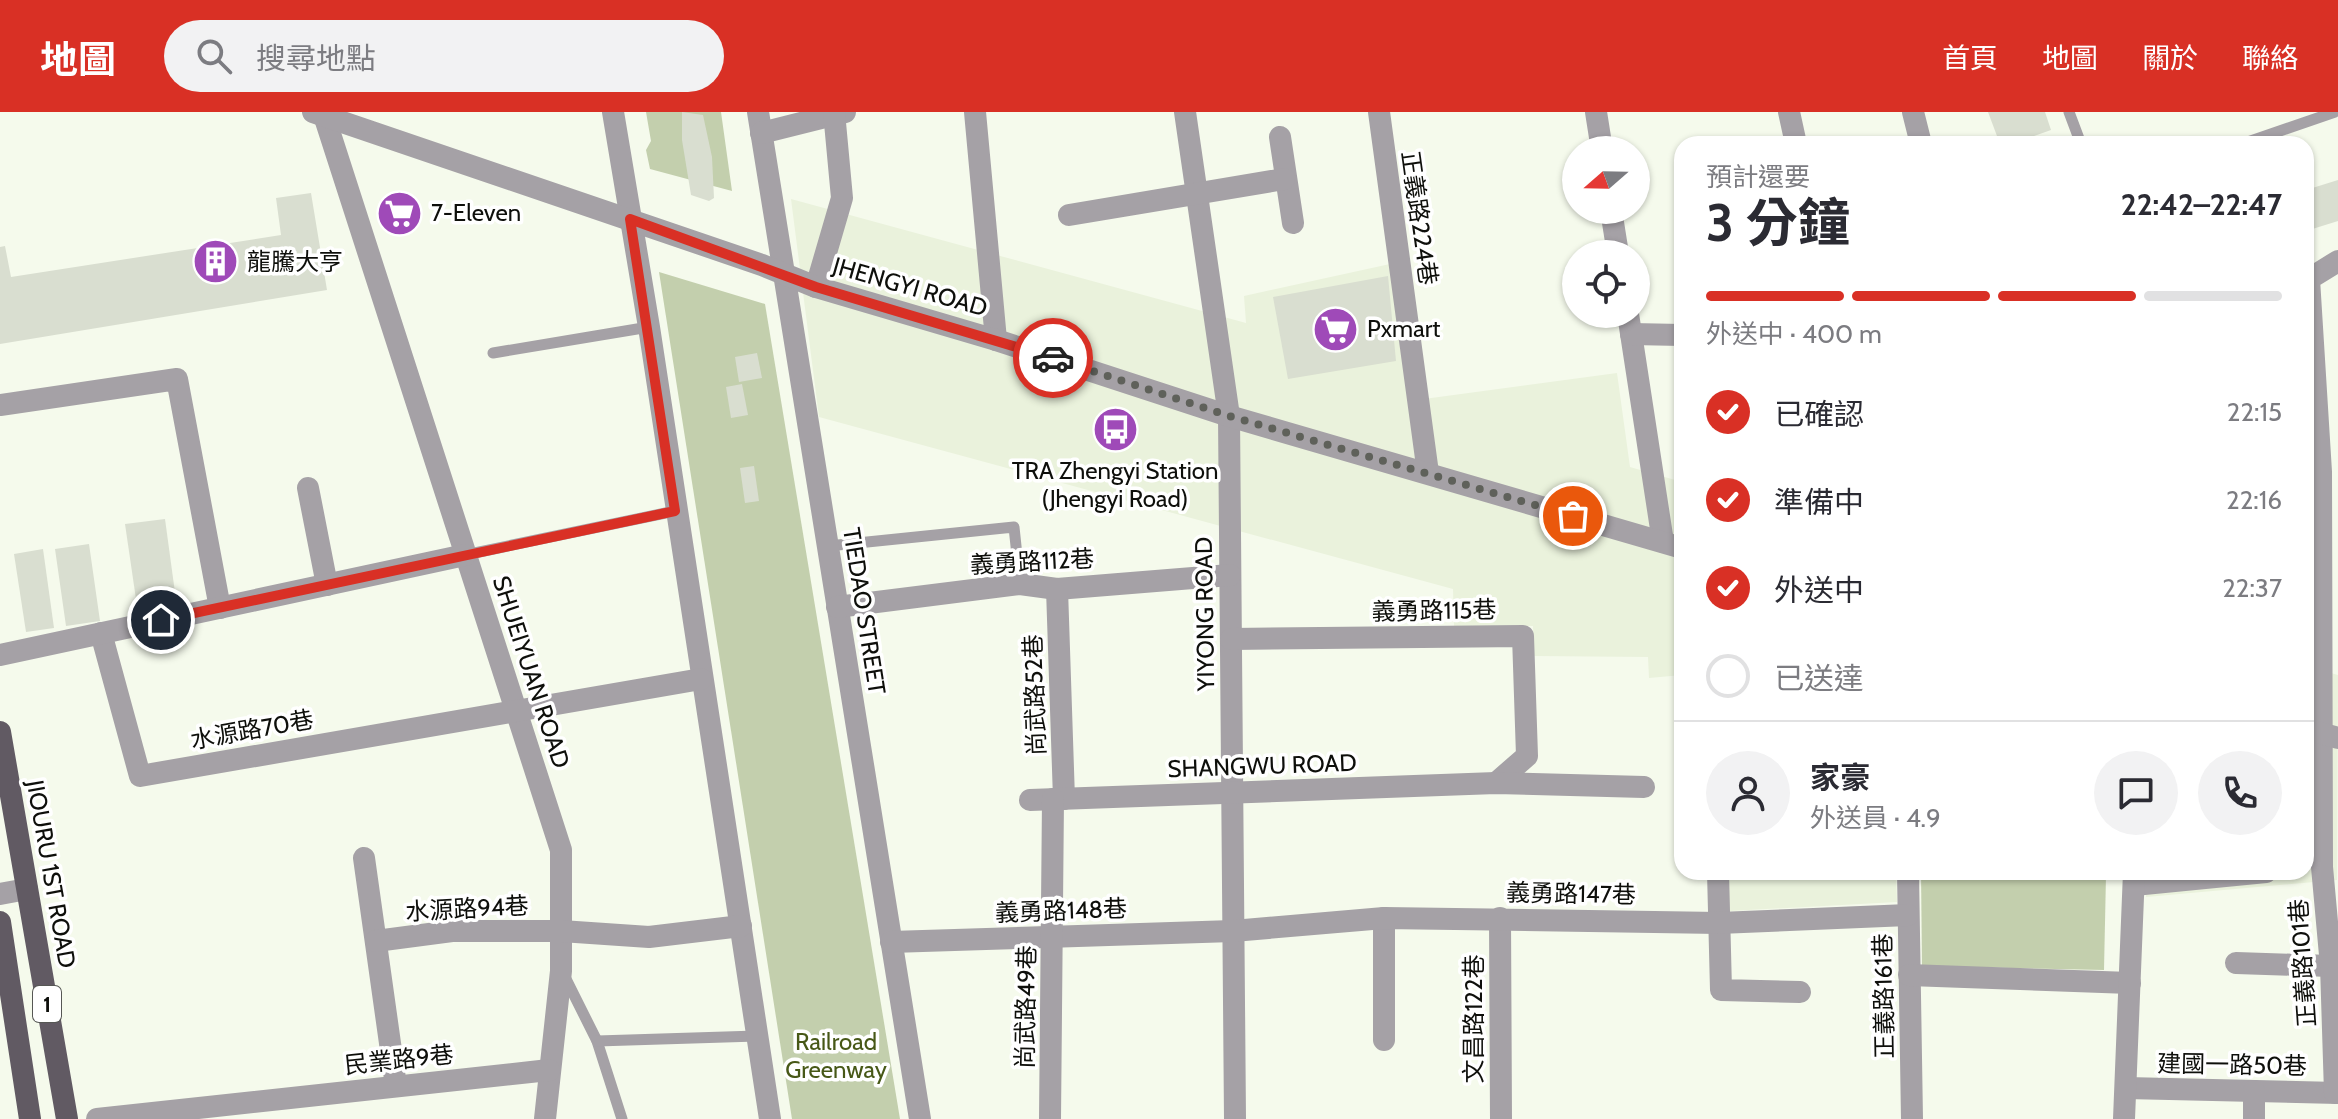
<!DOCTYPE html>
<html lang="zh-TW">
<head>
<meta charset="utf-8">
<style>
  :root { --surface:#fff; --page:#f2f2f3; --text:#2b2b33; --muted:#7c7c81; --line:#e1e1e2; --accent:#d93025 }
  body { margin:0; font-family:Cabin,"Noto Sans TC",sans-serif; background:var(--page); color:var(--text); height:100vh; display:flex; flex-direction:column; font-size:30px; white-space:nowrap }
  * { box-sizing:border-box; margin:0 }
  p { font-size:26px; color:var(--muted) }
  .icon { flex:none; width:44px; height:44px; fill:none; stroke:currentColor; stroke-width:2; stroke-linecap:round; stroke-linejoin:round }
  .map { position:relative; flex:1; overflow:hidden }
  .details { position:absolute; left:1674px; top:24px; width:640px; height:744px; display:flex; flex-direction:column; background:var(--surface); border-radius:24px; box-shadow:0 2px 6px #0004 }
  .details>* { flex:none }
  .needle { width:52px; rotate:250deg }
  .controls { position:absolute; left:1562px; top:24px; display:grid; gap:16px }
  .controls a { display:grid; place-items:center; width:88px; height:88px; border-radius:50%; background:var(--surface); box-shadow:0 2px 6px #0004; font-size:40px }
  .pin { position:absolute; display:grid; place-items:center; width:68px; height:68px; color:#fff; margin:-34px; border:4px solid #fff; border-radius:50%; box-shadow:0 2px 8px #0007 }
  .courier { position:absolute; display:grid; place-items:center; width:80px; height:80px; margin:-40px; border:6px solid #d93025; border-radius:50%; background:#fff; color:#222; box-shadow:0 2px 10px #0007 }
  .overview em { font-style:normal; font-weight:700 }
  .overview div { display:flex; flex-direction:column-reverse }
  .overview { display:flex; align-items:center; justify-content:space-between; height:136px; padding:0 32px }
  h1 { font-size:52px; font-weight:700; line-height:60px }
  .bar { display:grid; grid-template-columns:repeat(4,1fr); gap:12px 8px; align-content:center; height:96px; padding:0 32px }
  .bar i { height:10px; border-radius:6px; background:var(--line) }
  .bar .active { background:var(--accent) }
  .bar p { grid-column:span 4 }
  .line { display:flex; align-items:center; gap:20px; padding:0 32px; border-top:2px solid var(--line) }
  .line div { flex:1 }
  .round { display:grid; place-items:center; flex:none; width:84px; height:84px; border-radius:42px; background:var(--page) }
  ol { padding:0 32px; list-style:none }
  li { display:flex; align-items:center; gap:24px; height:88px }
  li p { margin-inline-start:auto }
  li .icon { padding:8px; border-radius:50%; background:var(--accent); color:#fff; stroke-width:4 }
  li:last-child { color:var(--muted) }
  li i { width:44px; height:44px; border:4px solid var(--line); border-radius:50% }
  header { display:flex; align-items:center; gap:48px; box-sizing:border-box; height:112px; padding:0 40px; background:var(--accent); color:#fff }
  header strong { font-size:38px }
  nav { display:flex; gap:44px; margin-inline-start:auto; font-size:28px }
  .search { width:560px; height:72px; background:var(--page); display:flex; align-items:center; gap:20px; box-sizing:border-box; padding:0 28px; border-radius:44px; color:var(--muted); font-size:30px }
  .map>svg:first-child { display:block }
  .built { fill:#eaf2dc }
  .green { fill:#c3cfad }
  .building { fill:#d9ded0 }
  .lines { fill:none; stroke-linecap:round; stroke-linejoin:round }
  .service { stroke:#a5a1a6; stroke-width:11 }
  .minor { stroke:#a5a1a6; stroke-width:22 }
  .tertiary { stroke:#a5a1a6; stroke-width:22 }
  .primary { stroke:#615a63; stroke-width:22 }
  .done { stroke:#5f615a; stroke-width:8; stroke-dasharray:0 14.4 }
  .route { stroke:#d93025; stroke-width:10 }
  .labels { text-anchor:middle; stroke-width:7; stroke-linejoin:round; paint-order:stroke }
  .shield { fill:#fff; stroke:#565754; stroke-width:2 }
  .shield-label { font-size:22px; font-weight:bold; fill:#0e0f0b }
  .poi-label { font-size:24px; fill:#0e0f0b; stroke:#fff; text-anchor:start }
  .street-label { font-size:24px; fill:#0e0f0b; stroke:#fff }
  .park-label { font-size:24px; fill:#475817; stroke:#fff }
</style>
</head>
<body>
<header>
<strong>地圖</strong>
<div class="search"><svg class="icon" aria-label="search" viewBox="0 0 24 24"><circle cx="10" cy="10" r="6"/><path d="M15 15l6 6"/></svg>搜尋地點</div>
<nav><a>首頁</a><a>地圖</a><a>關於</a><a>聯絡</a></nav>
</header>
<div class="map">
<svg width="2338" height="1007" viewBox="0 0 2338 1007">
  <rect width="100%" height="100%" fill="#f5faec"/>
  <g class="built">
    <path d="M 791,87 L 1246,211 L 1244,184 L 1390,152 L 1409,289 L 1617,261 L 1630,355 L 1682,370 L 1682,563 L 1649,566 L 1648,545 L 1534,544 L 1533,514 L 1454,514 L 1453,477 L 819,305 Z"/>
    <path d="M 2306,554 L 2338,563 L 2337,768 L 2146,785 L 2146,760 L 2306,760 Z"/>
    <path d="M 1728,760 L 1896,760 L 1897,790 L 1729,799 Z"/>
  </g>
  <g class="green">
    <path d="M 646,0 L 721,0 L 732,79 L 650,57 L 646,38 L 651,29 Z"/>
    <path d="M 659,160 L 765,192 L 900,1007 L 792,1007 Z"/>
    <path d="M 1921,760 L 2073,760 L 2106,763 L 2104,858 L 1922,854 Z"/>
  </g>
  <g class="building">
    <path d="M 682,0 L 703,3 L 712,45 L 714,86 L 709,89 L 691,83 L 682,28 Z"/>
    <path d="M 1988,0 L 2045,0 L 2051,18 L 2012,32 L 2000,32 Z"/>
    <path d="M 2338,68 L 2338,109 L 2306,119 L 2306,78 Z"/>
    <path d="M 311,81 L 327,178 L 0,232 L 0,135 L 5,134 L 11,165 L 281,123 L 276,86 Z"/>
    <path d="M 1388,164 L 1396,249 L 1288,267 L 1273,185 Z"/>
    <path d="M 757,241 L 762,266 L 739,270 L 735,245 Z"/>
    <path d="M 742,272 L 748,303 L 731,306 L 726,275 Z"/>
    <path d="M 754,354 L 759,389 L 745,391 L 740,356 Z"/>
    <path d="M 165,407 L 176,488 L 137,494 L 125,412 Z"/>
    <path d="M 89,432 L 100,509 L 66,514 L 55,437 Z"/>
    <path d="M 43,437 L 54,516 L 26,520 L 14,442 Z"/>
  </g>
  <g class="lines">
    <g class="service">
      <path d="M 2069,0 L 2081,32"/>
      <path d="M 2242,32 L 2335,0"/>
      <path d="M 493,241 L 649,215"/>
      <path d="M 828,434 L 1014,415 L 1020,472"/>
      <path d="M 465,443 L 675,399"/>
      <path d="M 564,863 L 597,929 L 622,1007"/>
      <path d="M 597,929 L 757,924"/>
    </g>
    <g class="minor">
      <path d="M 323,0 L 561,738 L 561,859 L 545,1007"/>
      <path d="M 613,0 L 649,215 L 770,1007"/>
      <path d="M 758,0 L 920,1007"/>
      <path d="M 975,0 L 996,228"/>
      <path d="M 1185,0 L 1229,304 L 1235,1007"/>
      <path d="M 1379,0 L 1428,361"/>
      <path d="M 1596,0 L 1602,38"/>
      <path d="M 1789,0 L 1796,32"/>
      <path d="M 1913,0 L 1921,32"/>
      <path d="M 761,21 L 845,0"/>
      <path d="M 1280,25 L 1293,111"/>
      <path d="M 1611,98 L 1618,142"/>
      <path d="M 1069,103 L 1284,67"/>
      <path d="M 816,175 L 842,86 L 834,0"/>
      <path d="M 1628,202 L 1663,430"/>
      <path d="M 1631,222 L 1682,223"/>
      <path d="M 0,293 L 177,267 L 220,496"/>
      <path d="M 308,376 L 327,473"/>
      <path d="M 1057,477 L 1064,687"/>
      <path d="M 837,495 L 1020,472 L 1057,477 L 1230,463"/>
      <path d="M 101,521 L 140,664 L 701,567"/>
      <path d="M 1231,527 L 1523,524 L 1527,644 L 1496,671"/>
      <path d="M 0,543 L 465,443"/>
      <path d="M 1030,688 L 1496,671 L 1644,675"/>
      <path d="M 364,746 L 396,974"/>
      <path d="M 1718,760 L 1721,878 L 1800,880"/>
      <path d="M 1908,760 L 1912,1007"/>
      <path d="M 2134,773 L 2266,760"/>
      <path d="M 0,782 L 27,777"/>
      <path d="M 1384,806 L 1384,928"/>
      <path d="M 1500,806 L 1501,1007"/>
      <path d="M 376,829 L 452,819 L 561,819 L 649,825 L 741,814"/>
      <path d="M 891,830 L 1233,819 L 1384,806 L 1719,811 L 1908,803"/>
      <path d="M 2236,851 L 2331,854"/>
      <path d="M 1909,863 L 2130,871"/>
      <path d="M 2126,976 L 2338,981"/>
      <path d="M 2254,979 L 2254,1007"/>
      <path d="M 2335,981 L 2331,854 L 2322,755 L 2321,360 L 2309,167 L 2338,149"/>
      <path d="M 97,1007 L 549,958"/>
      <path d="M 1050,1007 L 1053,687"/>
      <path d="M 2124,1007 L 2134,760"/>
    </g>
    <g class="tertiary">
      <path d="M 313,0 L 762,153 L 816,175 L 996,228 L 1229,304 L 1682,436"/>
      <path d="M 2306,617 L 2338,626"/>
    </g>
    <g class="primary">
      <path d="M 0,620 L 67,1007"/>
      <path d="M 0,810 L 30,1007"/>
    </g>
  </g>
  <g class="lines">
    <path class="done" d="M 1053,246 L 1229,304 L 1573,404"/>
    <path class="route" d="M 161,508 L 675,399 L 630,107 L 816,175 L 1053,246"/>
  </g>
  <defs>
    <symbol id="supermarket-disc" viewBox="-11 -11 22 22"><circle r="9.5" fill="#9f4ab8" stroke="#fff"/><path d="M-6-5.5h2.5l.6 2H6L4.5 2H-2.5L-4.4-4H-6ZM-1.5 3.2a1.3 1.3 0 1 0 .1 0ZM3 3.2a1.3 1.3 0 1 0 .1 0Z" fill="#fff"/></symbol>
    <symbol id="building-disc" viewBox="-11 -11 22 22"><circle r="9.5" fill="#9f4ab8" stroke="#fff"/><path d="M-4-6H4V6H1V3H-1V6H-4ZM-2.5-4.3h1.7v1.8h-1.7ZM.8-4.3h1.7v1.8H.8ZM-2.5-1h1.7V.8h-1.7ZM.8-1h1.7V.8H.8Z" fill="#fff"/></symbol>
    <symbol id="bus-disc" viewBox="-11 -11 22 22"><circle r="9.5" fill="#9f4ab8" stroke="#fff"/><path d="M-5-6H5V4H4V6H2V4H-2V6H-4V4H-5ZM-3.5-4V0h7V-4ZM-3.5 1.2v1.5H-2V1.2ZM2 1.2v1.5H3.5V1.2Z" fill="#fff"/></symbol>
  </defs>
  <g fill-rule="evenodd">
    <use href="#supermarket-disc" x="374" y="76" width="51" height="51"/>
    <use href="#building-disc" x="190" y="124" width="51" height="51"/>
    <use href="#supermarket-disc" x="1310" y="192" width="51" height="51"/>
    <use href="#bus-disc" x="1090" y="292" width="51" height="51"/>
  </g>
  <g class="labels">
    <rect class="shield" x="33" y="874" width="28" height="36" rx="6"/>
    <g class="shield-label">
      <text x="47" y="900">1</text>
    </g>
    <g class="poi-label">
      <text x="431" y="109">7-Eleven</text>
      <text x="247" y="158">龍騰大亨</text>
      <text x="1367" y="225">Pxmart</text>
      <text x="1115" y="367" text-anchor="middle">TRA Zhengyi Station<tspan x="1115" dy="28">(Jhengyi Road)</tspan></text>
    </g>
    <g class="street-label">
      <text transform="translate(1419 106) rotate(82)" y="8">正義路224巷</text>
      <text transform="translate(910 175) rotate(16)" y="8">JHENGYI ROAD</text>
      <text transform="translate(1032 450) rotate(-3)" y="8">義勇路112巷</text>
      <text transform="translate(864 499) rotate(81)" y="8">TIEDAO STREET</text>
      <text transform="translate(1434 499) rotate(-1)" y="8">義勇路115巷</text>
      <text transform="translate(1205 502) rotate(-91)" y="8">YIYONG ROAD</text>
      <text transform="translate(531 560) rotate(72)" y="8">SHUEIYUAN ROAD</text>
      <text transform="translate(1035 583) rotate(-92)" y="8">尚武路52巷</text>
      <text transform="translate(252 618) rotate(-10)" y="8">水源路70巷</text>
      <text transform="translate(1262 654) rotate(-2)" y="8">SHANGWU ROAD</text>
      <text transform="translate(51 762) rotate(80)" y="8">JIOURU 1ST ROAD</text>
      <text transform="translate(1571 782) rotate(1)" y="8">義勇路147巷</text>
      <text transform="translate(467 797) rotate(-3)" y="8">水源路94巷</text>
      <text transform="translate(1061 799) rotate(-2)" y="8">義勇路148巷</text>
      <text transform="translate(2303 851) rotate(-94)" y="8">正義路101巷</text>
      <text transform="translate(1884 884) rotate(-91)" y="8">正義路161巷</text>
      <text transform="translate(1026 895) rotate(-89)" y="8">尚武路49巷</text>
      <text transform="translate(1474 907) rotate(-90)" y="8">文昌路122巷</text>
      <text transform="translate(399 948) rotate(-6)" y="8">民業路9巷</text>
      <text transform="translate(2232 953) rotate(1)" y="8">建國一路50巷</text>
    </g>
    <g class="park-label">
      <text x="836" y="938">Railroad<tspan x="836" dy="28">Greenway</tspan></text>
    </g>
  </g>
</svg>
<div class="controls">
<a><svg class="needle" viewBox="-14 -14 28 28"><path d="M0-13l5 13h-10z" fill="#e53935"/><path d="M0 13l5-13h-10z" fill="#7c7c81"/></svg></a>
<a><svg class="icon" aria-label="locate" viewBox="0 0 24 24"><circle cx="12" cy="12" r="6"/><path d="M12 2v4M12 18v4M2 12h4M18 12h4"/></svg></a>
</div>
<div class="pin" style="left:1573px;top:404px;background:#ea580c"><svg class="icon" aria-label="bag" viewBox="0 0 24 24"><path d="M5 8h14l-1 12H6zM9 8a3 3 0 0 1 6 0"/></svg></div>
<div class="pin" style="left:161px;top:508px;background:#1f2937"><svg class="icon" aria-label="home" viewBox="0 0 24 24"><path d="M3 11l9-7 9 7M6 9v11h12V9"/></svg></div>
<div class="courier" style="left:1053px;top:246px"><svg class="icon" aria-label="car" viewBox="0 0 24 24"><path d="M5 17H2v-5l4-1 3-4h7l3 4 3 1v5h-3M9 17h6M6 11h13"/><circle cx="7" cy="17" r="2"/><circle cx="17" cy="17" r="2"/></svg></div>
<section class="details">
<div class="overview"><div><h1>3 分鐘</h1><p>預計還要</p></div><em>22:42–22:47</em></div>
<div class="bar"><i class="active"></i><i class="active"></i><i class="active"></i><i></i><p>外送中 · 400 m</p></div>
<ol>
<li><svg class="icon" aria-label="check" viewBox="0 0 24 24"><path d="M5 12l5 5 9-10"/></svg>已確認<p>22:15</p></li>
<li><svg class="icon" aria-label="check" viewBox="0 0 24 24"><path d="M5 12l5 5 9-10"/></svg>準備中<p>22:16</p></li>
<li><svg class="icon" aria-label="check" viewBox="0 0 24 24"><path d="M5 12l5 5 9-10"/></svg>外送中<p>22:37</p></li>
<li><i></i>已送達</li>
</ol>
<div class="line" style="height:144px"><a class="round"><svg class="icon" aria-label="person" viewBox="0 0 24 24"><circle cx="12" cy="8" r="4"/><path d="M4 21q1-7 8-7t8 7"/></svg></a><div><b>家豪</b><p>外送員 · 4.9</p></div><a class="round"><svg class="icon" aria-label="chat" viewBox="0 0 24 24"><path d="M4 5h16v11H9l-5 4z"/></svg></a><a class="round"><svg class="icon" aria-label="phone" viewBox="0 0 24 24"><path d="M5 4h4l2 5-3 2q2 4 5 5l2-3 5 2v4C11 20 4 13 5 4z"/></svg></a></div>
</section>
</div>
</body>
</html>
